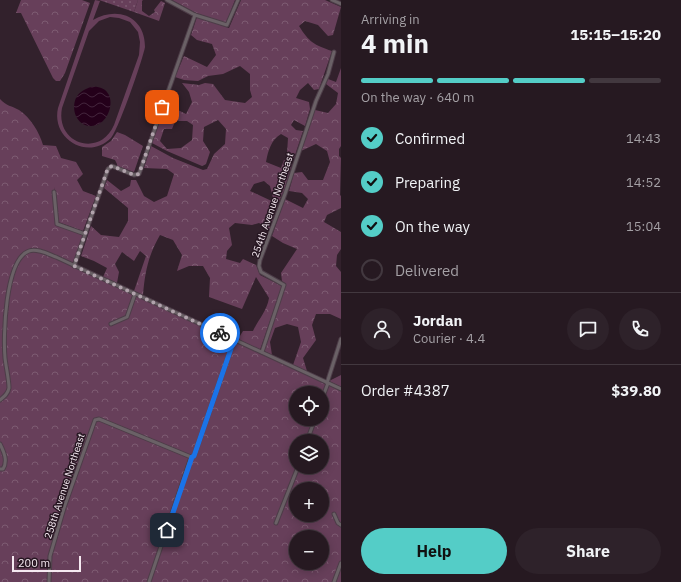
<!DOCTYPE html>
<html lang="en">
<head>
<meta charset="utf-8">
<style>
  :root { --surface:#261921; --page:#2e222a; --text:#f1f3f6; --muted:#a4a0a5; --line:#42383f; --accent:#54cdc7 }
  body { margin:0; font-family:"IBM Plex Sans",sans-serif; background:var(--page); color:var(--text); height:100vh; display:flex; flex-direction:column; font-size:15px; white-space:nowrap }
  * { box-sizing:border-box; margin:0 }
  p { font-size:13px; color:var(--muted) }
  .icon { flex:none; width:22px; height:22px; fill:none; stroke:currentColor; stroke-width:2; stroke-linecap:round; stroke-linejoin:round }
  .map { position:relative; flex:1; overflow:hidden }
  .sheet { display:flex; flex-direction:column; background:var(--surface); width:340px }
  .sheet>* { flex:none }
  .buttons { position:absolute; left:289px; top:386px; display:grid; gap:8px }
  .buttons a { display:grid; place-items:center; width:40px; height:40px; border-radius:50%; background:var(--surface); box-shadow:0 2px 10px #0003,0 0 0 1px var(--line); font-size:20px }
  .scale { position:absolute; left:12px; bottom:10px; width:69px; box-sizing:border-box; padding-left:4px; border:2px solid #f5e9f1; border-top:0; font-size:11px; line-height:14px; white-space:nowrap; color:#f5e9f1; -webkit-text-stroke:3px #271722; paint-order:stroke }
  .pin { position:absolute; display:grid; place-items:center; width:34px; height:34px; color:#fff; margin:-17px; border-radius:8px; box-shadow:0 2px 6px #0006 }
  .courier { position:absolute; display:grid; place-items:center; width:40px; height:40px; margin:-20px; border:3px solid #1a73e8; border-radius:50%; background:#fff; color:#222; box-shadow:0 1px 5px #0007 }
  .overview em { font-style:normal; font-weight:700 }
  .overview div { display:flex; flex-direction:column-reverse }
  .overview { display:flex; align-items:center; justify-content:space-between; height:68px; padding:0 20px }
  h1 { font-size:26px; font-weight:700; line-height:30px }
  .bar { display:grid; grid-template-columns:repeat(4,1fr); gap:6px 4px; align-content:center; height:48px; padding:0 20px }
  .bar i { height:5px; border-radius:3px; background:var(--line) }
  .bar .active { background:var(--accent) }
  .bar p { grid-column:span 4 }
  .line { display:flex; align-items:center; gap:10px; padding:0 20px; border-top:1px solid var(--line) }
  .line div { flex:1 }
  .round { display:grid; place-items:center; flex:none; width:42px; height:42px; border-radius:21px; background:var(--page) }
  ol { padding:0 20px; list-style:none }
  li { display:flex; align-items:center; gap:12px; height:44px }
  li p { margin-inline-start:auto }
  li .icon { padding:4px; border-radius:50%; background:var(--accent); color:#111; stroke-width:4 }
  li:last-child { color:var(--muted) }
  li i { width:22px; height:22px; border:2px solid var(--line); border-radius:50% }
  .cta { display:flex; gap:8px; margin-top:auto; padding:8px 20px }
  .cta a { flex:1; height:46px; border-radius:24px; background:var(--accent); color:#111; font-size:16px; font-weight:700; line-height:46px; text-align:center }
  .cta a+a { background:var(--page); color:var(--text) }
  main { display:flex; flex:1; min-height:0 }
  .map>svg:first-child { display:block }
  .green { fill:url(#green-dots) }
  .forest { fill:url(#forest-crowns); fill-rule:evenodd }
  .pitch { fill:#673f5a; fill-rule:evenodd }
  .water { fill:url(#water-waves) }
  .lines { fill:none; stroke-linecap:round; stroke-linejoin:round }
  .minor-casing { stroke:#4d3d48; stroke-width:5 }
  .minor { stroke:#6a6166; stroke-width:3 }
  .done { stroke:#b1a3ac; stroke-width:4; stroke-dasharray:0 7.2 }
  .route { stroke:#1a73e8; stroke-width:5 }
  .labels { text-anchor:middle; stroke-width:3; stroke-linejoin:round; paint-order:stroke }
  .street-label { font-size:10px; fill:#f5e9f1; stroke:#271722 }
</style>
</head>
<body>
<main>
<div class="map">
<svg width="341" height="582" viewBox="0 0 341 582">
  <defs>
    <pattern id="green-dots" width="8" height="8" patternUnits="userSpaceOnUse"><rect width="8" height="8" fill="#673f5a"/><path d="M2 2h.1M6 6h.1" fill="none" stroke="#7d5b72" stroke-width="1.8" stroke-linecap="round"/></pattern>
    <pattern id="forest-crowns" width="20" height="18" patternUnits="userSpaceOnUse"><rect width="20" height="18" fill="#673f5a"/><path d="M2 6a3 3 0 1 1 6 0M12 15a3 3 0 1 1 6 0" fill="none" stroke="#7d5b72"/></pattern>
    <pattern id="water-waves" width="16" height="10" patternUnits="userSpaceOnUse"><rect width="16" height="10" fill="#24001a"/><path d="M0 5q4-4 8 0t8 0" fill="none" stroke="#44253c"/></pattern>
  </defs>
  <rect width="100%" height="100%" fill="#32212c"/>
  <path class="green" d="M 99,0 L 138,0 L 134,12 Z"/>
  <g class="forest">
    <path d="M 21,0 L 82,0 L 90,3 L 65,73 L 60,81 L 56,81 L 53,78 L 21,13 L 16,13 Z"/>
    <path d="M 138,0 L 143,0 L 142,1 L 142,11 L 149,16 L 155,12 L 154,10 L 161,1 L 165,3 L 159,21 L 134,12 Z"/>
    <path d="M 172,0 L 235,0 L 226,23 L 196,13 Z"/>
    <path d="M 241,0 L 325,0 L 341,7 L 333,35 L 328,36 L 318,25 L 305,21 L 299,26 C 309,42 314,45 332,51 L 319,89 L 314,90 L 308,83 L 300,90 L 296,98 L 309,102 L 310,109 L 305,126 L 294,120 L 291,125 L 296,130 L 303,131 L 294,158 L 287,154 L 288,138 L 281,134 C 271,140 268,151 266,162 L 281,168 L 284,160 L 292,164 L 284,191 L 279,201 L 273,198 L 270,186 L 264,181 L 254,184 L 250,191 L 278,204 L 270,229 L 259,223 L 252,225 L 235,223 L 229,228 L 232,245 L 227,251 L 226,259 L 240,263 L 243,259 L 256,265 L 260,275 L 282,286 L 260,350 L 238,339 L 243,331 L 253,331 C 258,320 267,311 269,298 L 256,277 L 242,309 L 209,297 L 210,278 L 203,266 L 189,266 L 177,271 L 182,255 L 173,240 L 160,235 C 148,256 145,272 143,295 L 134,291 L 146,256 L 140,251 L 134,261 L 122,252 L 115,264 L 119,272 L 117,283 L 103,277 L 107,268 L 94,261 L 81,256 L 91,226 L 101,235 L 119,237 L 128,221 L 128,208 L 104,188 L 107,180 L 121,191 L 130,186 L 131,180 L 136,180 L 144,196 L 154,202 L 167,196 L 174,174 L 167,169 L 144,168 L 151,146 L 173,158 L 203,170 L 207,169 L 214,154 L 225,144 L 226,129 L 218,120 L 204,127 L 203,141 L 210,152 L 206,164 L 202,166 L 167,151 L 152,143 L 161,118 L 174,124 L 172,129 L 164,129 L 160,141 L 167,149 L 181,148 L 192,140 L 193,125 L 187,121 L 179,121 L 162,114 L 174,108 L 186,114 L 192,102 L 189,92 L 182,83 L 199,85 L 205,83 L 213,84 L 225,100 L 245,103 L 252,97 L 250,90 L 250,74 L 240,66 L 223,74 L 208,76 L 198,81 L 184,80 L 175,77 L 184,56 L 207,67 L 216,55 L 212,44 L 197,40 L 191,35 L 197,17 L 229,28 Z"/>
    <path d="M 341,68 L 341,146 L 339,149 L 339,156 L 341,158 L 340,195 L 341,196 L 341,208 L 327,215 L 324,222 L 341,232 L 341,249 L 337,255 L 336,266 L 341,272 L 341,319 L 330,314 L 316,314 L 312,325 L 316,340 L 303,358 L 307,371 L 293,365 L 301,342 L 298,327 L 287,324 L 275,328 L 270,342 L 272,355 L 264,351 L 286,284 L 282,281 L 281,273 L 297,249 L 283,243 L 272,236 L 285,199 L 303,208 L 308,199 L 302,193 L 289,191 L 294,173 L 302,172 L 308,180 L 323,180 L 330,162 L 327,151 L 316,144 L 301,151 L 315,110 L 328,113 L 336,104 L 338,93 L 326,84 L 328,79 L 336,82 Z"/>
    <path d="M 0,99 C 6,106 12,106 19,110 C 31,118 39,132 43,145 L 56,146 L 61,158 L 76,162 L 83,174 L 77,180 L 83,191 L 96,196 L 83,231 L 58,222 L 54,187 L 54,192 L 57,224 L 85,234 L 74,266 L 341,389 L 341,582 L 0,582 ZM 296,393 L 322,393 L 322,419 L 296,419 ZM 296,441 L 322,441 L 322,467 L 296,467 ZM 296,489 L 322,489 L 322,515 L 296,515 ZM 296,537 L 322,537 L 322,563 L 296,563 Z"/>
    <path d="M 117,132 L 125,135 L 143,146 L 134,172 L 117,166 L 117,164 L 115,160 L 102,156 L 102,147 L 111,141 Z"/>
    <path d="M 341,375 L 341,387 L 329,381 Z"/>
  </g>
  <path class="pitch" d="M 95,0 L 100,1 L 93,20 C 117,6 145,16 145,47 C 143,59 118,131 111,138 C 88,161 51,139 58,108 ZM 110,17 L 119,18 L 130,22 L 138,32 L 140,42 L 139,55 L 114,125 C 100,158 55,144 62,108 L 89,31 L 99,21 Z"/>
  <path class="water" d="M 91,87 C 122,84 112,128 90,126 C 76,125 71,109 76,98 C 79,92 85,89 91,87 Z"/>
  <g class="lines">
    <defs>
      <g id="minor">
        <path d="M 167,0 L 195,15 L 227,25 L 238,0"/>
        <path d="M 332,0 L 341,4"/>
        <path d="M 54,192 L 57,224 L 85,234"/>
        <path d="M 74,266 L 108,169 L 112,166 L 134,175 L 139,174 L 195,15"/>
        <path d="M 111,324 L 127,317 L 135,294"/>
        <path d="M 262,352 L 284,285 L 261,272 L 259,266 L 260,260 L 285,194 L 316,101 L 328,74 L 334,52"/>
        <path d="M 327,383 L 341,339"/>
        <path d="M 322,399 L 328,383"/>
        <path d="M 0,400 C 4,397 8,394 9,388 C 9,380 6,367 5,358 C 3,337 5,259 29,251 C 37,248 48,254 56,257 L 341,389"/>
        <path d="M 307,441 L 315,419"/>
        <path d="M 0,444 C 4,452 8,461 3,469 L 0,469"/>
        <path d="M 334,514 L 338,523 L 341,525"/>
        <path d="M 276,523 L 298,467"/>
        <path d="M 49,582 L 50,556 L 64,508 L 95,420 L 99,419 L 191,457"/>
        <path d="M 149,582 L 191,457 L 194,456 L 234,340"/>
        <path d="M 334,582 L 341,563"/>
      </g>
    </defs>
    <use href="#minor" class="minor-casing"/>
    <use href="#minor" class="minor"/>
  </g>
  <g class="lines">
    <path class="done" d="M 162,107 L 139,174 L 134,175 L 112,166 L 108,168 L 74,266 L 220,333"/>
    <path class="route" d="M 167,530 L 192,457 L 194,456 L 234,340 L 220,333"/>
  </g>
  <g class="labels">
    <g class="street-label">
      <text transform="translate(272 205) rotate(-71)" y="4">254th Avenue Northeast</text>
      <text transform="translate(64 486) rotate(-72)" y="4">258th Avenue Northeast</text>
    </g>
  </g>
</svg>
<div class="buttons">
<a><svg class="icon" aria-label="locate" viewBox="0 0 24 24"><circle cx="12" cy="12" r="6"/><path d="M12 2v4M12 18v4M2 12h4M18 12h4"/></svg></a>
<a><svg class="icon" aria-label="layers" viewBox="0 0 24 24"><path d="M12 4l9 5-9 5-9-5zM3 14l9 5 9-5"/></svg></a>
<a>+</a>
<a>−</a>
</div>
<div class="scale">200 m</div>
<div class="pin" style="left:162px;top:107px;background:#ea580c"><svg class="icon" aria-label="bag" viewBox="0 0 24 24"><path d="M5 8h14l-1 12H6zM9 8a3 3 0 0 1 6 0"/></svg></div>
<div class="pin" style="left:167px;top:530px;background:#1f2937"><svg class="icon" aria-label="home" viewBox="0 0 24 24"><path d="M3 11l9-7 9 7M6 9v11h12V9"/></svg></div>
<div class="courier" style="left:220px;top:333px"><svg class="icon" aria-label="bike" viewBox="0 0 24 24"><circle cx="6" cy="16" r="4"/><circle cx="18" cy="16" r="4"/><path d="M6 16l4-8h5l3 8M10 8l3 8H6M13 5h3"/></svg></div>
</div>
<section class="sheet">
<div class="overview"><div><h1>4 min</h1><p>Arriving in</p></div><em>15:15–15:20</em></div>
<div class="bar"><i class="active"></i><i class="active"></i><i class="active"></i><i></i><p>On the way · 640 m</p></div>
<ol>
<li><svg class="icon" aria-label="check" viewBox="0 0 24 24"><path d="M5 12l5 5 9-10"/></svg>Confirmed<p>14:43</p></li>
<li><svg class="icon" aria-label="check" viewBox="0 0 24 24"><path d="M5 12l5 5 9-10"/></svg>Preparing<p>14:52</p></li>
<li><svg class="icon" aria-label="check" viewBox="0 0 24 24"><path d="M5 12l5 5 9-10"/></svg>On the way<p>15:04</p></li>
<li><i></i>Delivered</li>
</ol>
<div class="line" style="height:72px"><a class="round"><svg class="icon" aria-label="person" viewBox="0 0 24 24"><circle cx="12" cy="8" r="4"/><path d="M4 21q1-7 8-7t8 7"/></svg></a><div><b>Jordan</b><p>Courier · 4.4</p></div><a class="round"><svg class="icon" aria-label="chat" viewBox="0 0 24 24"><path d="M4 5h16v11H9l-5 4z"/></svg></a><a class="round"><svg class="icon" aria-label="phone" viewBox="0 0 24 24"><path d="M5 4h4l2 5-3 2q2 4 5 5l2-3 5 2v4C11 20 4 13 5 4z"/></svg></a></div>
<div class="line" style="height:52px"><div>Order #4387</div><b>$39.80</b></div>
<div class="cta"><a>Help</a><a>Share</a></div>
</section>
</main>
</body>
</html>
